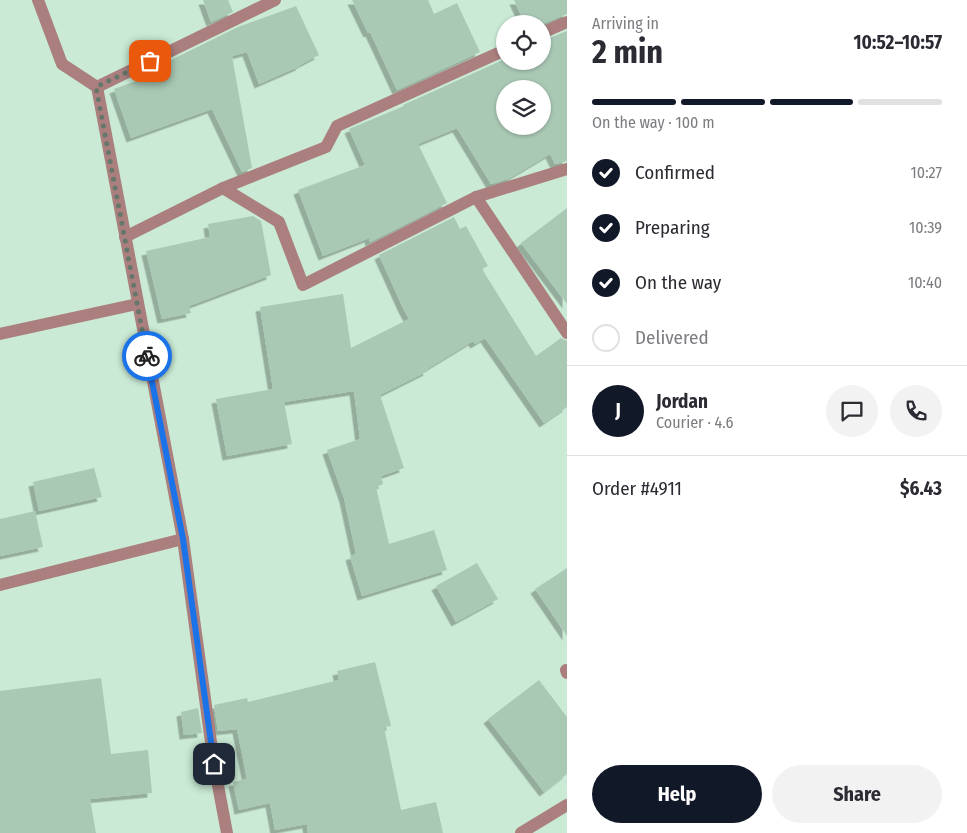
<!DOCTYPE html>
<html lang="en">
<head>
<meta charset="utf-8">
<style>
  :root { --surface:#fff; --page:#f2f2f3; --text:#2b2b33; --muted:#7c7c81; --line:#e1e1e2; --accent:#111827 }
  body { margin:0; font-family:"Fira Sans Condensed",sans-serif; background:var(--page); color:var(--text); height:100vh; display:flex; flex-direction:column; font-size:19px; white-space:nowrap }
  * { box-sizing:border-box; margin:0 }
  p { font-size:16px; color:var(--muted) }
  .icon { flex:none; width:28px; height:28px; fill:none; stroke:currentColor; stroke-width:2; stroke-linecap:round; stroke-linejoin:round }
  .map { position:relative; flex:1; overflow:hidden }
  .drawer { display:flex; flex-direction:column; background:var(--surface); width:400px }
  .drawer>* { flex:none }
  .buttons { position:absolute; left:496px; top:15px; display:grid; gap:10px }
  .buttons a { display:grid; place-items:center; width:55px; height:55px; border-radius:50%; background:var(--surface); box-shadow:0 1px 4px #0004; font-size:25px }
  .pin { position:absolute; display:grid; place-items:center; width:42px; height:42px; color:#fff; margin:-21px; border-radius:10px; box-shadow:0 2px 8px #0006 }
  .courier { position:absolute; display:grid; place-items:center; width:50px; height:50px; margin:-25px; border:4px solid #1a73e8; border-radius:50%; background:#fff; color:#222; box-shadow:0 1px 6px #0007 }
  .summary em { font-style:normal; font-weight:700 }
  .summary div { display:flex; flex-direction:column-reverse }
  .summary { display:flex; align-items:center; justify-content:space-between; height:85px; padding:0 25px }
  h1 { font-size:32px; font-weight:700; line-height:38px }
  .bar { display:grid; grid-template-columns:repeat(4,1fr); gap:8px 5px; align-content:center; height:60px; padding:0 25px }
  .bar i { height:6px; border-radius:4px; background:var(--line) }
  .bar .selected { background:var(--accent) }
  .bar p { grid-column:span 4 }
  .line { display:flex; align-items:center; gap:12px; padding:0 25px; border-top:1px solid var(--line) }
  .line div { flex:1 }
  .round { display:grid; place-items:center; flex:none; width:52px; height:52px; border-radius:26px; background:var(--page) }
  ol { padding:0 25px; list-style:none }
  li { display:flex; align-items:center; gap:15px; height:55px }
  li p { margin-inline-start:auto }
  li .icon { padding:5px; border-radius:50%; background:var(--accent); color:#fff; stroke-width:4 }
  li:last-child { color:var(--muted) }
  li i { width:28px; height:28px; border:2px solid var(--line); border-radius:50% }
  .primary-button { display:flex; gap:10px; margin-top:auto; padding:10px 25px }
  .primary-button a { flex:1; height:58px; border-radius:30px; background:var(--accent); color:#fff; font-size:20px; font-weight:700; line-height:58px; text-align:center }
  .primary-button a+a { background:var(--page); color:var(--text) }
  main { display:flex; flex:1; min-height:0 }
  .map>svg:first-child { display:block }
  .building { fill:#aac9b5; fill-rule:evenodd; filter:url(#shadow) }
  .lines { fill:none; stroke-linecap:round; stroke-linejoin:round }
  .minor { stroke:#aa7f7e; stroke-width:12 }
  .done { stroke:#64776a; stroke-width:5; stroke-dasharray:0 9 }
  .route { stroke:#1a73e8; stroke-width:6 }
</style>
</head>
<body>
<main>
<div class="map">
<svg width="567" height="833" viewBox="0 0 567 833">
  <defs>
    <filter id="shadow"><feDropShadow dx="-4.5" dy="4.5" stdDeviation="0" flood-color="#0004"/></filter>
  </defs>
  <rect width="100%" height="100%" fill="#caead5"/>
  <g class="building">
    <path d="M 203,0 L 228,0 L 233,12 L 211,22 Z"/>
    <path d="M 352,0 L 428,0 L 434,14 L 457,3 L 480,52 L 397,90 L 370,32 L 368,33 Z"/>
    <path d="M 514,0 L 567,0 L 567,14 L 542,24 L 525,24 Z"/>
    <path d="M 296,6 L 319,55 L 300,65 L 300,66 L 259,84 L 247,52 L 232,56 L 252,168 L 242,172 L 212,109 L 131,138 L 114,89 L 172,68 L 169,61 L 238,27 Z"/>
    <path d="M 567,31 L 567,161 L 555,164 L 550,154 L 508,179 L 491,184 L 457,128 L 418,144 L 447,203 L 370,242 L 369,238 L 323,256 L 298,190 L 365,165 L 349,129 L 404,106 L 403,105 L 505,59 L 505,61 L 542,61 L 542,41 ZM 505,89 L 542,89 L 542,126 L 505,126 Z"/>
    <path d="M 567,208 L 567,304 L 521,243 Z"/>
    <path d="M 253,216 L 261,221 L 271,275 L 189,306 L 191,313 L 162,319 L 146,251 L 210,237 L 208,224 Z"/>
    <path d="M 454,217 L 460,229 L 466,226 L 488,266 L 482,269 L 536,356 L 561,338 L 567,341 L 567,407 L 544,423 L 485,338 L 475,344 L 473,341 L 427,369 L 428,371 L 380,395 L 404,468 L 381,476 L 383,484 L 376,487 L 389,544 L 434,530 L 447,570 L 362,596 L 350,556 L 356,554 L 344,498 L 327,450 L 360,439 L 354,391 L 284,402 L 292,444 L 227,456 L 216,399 L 273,389 L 260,307 L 343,294 L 351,348 L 409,319 L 403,308 L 379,255 Z"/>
    <path d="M 94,468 L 102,497 L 39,511 L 33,482 Z"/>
    <path d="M 35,511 L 43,547 L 0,556 L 0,519 Z"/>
    <path d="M 477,563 L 498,599 L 456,622 L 436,586 Z"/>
    <path d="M 567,568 L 567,636 L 535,589 Z"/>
    <path d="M 375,662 L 391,726 L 384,727 L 401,810 L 436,802 L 443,833 L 308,833 L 307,824 L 275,830 L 270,803 L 239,810 L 233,782 L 247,779 L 237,729 L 218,731 L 214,705 L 247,698 L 248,702 L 339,680 L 337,671 Z"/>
    <path d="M 101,678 L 111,754 L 148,750 L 152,793 L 90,799 L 96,833 L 0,833 L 0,691 Z"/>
    <path d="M 539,680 L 567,717 L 567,774 L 544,792 L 488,719 Z"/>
    <path d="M 198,708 L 202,733 L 184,735 L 181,712 Z"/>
  </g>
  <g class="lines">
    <g class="minor">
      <path d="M 38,0 L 62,64 L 97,87 L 183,539 L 214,764 L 227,833"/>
      <path d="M 542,33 L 567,22"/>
      <path d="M 97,87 L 275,0"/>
      <path d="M 223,188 L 326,147 L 337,126 L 505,50"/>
      <path d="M 476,197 L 567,333"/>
      <path d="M 125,237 L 223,188 L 279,222 L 303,285 L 476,197 L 567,169"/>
      <path d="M 0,334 L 137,304"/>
      <path d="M 0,585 L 183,539"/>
      <path d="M 566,670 L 567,673"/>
      <path d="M 521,833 L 567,805"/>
    </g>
  </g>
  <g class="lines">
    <path class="done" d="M 147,356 L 96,87 L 150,61"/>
    <path class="route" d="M 147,356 L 183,539 L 214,764"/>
  </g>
</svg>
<div class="buttons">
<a><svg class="icon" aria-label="locate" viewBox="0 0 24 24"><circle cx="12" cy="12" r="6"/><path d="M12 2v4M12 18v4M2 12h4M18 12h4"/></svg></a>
<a><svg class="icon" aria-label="layers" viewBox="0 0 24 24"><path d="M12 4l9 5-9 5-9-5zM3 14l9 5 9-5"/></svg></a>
</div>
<div class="pin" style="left:150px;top:61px;background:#ea580c"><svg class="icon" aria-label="bag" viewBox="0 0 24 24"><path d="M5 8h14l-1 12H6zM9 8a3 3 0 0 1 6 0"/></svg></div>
<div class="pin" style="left:214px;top:764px;background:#1f2937"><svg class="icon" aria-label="home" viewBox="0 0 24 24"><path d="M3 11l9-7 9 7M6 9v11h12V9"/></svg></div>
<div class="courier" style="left:147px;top:356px"><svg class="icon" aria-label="bike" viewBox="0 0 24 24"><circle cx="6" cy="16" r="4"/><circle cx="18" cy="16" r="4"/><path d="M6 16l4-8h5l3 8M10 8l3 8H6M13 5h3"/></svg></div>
</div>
<section class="drawer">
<div class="summary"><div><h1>2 min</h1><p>Arriving in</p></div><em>10:52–10:57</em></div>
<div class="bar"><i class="selected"></i><i class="selected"></i><i class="selected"></i><i></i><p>On the way · 100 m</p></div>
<ol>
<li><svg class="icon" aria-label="check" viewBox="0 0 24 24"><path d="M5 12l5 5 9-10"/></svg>Confirmed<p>10:27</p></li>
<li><svg class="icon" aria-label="check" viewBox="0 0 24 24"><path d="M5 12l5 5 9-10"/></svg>Preparing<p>10:39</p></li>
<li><svg class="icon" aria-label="check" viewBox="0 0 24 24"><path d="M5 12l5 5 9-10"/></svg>On the way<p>10:40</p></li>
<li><i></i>Delivered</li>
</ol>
<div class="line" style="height:90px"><b class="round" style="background:var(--accent);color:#fff">J</b><div><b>Jordan</b><p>Courier · 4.6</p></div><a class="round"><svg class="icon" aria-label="chat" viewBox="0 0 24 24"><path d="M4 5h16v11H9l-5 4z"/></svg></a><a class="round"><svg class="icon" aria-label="phone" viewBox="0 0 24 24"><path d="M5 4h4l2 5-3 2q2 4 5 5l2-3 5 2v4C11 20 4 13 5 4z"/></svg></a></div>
<div class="line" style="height:65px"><div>Order #4911</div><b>$6.43</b></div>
<div class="primary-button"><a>Help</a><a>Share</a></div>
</section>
</main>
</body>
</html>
